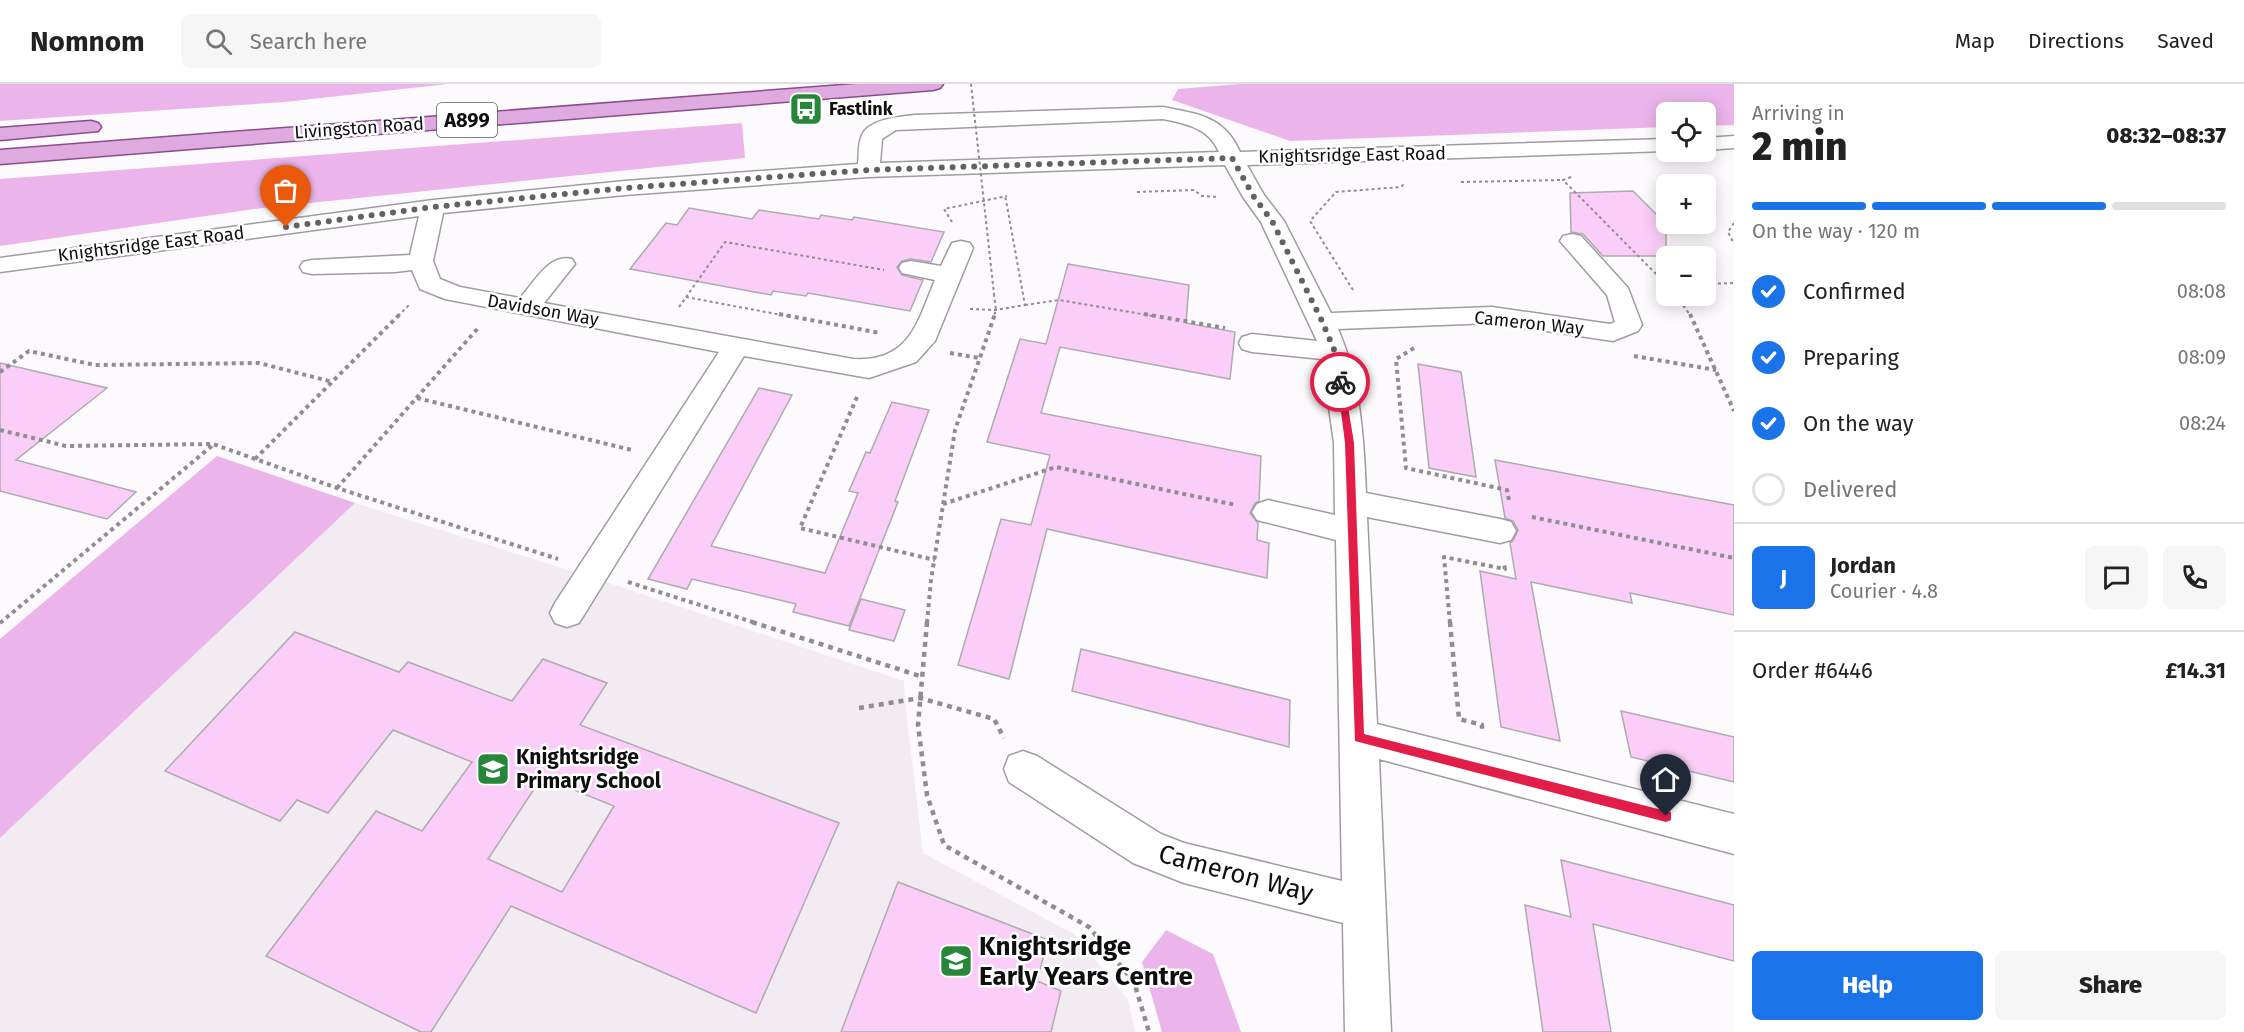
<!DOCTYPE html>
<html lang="en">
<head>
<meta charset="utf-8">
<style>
  :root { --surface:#fff; --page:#f6f6f6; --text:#222; --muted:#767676; --line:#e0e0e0; --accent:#1a73e8 }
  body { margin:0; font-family:"Fira Sans",sans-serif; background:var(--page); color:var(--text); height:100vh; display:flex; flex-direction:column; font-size:22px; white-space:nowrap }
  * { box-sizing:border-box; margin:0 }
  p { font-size:20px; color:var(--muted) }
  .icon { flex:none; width:33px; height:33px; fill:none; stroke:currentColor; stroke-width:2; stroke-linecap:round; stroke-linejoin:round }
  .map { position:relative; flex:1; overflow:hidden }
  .details { display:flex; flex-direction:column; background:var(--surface); width:510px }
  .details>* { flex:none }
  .controls { position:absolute; left:1656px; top:18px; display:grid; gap:12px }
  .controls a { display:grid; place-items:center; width:60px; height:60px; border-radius:9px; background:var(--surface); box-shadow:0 3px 15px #0003; font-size:30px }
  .pin { position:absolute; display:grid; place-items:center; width:51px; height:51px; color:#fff; margin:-62px -26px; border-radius:50% 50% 50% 0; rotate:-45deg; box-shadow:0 0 6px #0007 }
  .pin .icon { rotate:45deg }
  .courier { position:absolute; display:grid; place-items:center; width:60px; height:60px; margin:-30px; border:4px solid #e11d48; border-radius:50%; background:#fff; color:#222; box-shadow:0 2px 8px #0007 }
  .summary em { font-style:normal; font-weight:800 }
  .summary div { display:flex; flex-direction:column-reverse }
  .summary { display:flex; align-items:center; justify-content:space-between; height:102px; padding:0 18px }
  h1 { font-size:39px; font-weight:800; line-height:45px }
  .bar { display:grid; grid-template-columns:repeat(4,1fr); gap:9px 6px; align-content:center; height:72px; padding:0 18px }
  .bar i { height:8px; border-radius:4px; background:var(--line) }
  .bar .active { background:var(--accent) }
  .bar p { grid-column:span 4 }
  .line { display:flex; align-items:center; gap:15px; padding:0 18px; border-top:2px solid var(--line) }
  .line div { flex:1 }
  .round { display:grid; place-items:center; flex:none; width:63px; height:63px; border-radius:9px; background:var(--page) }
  ol { padding:0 18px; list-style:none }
  li { display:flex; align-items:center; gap:18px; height:66px }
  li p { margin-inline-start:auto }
  li .icon { padding:6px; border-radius:50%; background:var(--accent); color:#fff; stroke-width:4 }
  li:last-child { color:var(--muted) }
  li i { width:33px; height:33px; border:3px solid var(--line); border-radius:50% }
  .primary-button { display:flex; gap:12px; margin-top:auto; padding:12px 18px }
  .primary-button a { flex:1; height:69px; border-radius:9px; background:var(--accent); color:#fff; font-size:24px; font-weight:800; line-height:69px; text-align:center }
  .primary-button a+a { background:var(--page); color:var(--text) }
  header { display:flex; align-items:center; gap:36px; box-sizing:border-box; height:84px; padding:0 30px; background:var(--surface); border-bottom:2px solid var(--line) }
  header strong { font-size:28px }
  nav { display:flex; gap:33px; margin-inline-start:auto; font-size:21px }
  .search { width:420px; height:54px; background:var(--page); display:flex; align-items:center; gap:15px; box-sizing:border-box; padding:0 21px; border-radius:9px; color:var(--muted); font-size:22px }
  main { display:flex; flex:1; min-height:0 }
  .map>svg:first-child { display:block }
  .built { fill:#f3ebf2 }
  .green { fill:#ebb5eb }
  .building { fill:#facef9; stroke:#aeabae; stroke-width:1.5; fill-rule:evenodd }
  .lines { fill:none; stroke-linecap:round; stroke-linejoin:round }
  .minor-casing { stroke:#9f9d9f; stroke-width:3 }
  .major-casing { stroke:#884f8a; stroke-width:3 }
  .path-far2 { stroke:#8f8d8f; stroke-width:2; stroke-dasharray:3 3; stroke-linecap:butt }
  .path-far1 { stroke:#8f8d8f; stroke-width:4; stroke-dasharray:4 4; stroke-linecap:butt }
  .path { stroke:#8f8d8f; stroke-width:4.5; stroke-dasharray:5 5; stroke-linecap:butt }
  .minor { fill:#fff; fill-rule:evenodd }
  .major { fill:#dfaae0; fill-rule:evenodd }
  .path-bridge { stroke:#8f8d8f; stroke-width:2; stroke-dasharray:3 3; stroke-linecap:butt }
  .route { fill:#e11d48 }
  .done { stroke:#636163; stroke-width:6; stroke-dasharray:0 10.8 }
  .labels { text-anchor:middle; stroke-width:5; stroke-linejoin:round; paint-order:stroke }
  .far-poi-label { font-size:18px; font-weight:bold; fill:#100f10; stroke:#fff; text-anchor:start }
  .far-street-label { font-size:18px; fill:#100f10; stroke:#fff }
  .shield { fill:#fff; stroke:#585758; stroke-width:1.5 }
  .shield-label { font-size:20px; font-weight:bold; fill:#100f10 }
  .poi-label { font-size:21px; font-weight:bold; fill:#100f10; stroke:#fff; text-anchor:start }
  .near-street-label { font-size:26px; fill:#100f10; stroke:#fff }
  .near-poi-label { font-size:26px; font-weight:bold; fill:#100f10; stroke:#fff; text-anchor:start }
</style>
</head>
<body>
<header>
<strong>Nomnom</strong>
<div class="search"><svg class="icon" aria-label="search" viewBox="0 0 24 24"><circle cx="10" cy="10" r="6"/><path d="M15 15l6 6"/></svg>Search here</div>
<nav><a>Map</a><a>Directions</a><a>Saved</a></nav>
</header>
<main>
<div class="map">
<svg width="1734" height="948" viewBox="0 0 1734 948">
  <rect width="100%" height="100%" fill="#fdfafd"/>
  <path class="built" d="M 355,419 L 591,493 L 904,597 L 905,617 L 923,769 L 1074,850 L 1128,916 L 1135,948 L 0,948 L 0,754 Z"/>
  <g class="green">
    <path d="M 0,0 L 448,0 L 285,18 L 0,37 Z"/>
    <path d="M 1239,0 L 1734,0 L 1734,41 L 1706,42 L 1706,28 L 1666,28 L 1666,43 L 1290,57 L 1172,16 L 1178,5 Z"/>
    <path d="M 742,39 L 745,74 L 262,124 L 0,162 L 0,95 Z"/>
    <path d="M 217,372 L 355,419 L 0,754 L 0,555 Z"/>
    <path d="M 1166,846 L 1213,870 L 1241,948 L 1162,948 L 1142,878 Z"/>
  </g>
  <g class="building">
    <path d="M 1633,107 L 1666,140 L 1666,172 L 1603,172 L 1583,150 L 1571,148 L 1570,109 Z"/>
    <path d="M 689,124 L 752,135 L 759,126 L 819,135 L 821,131 L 852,136 L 854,133 L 944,148 L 931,178 L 911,175 L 902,177 L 897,183 L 902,191 L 923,196 L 910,227 L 808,209 L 806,212 L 773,207 L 771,211 L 630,185 L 666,139 L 677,141 Z"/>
    <path d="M 1068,180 L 1189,201 L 1186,239 L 1235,248 L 1230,295 L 1060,263 L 1041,329 L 1261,372 L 1259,417 L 1255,419 L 1250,429 L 1258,439 L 1257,456 L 1269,459 L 1267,494 L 1047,445 L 1009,595 L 958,581 L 1001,435 L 1031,441 L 1050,371 L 987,358 L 1020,255 L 1046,260 Z"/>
    <path d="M 0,279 L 107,304 L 16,376 L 136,408 L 107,435 L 0,407 Z"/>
    <path d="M 1418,280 L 1461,288 L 1476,393 L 1429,384 Z"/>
    <path d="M 759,304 L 792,311 L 711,462 L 825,489 L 858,409 L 849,407 L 866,368 L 870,369 L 892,318 L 929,326 L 895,417 L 898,418 L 849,542 L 793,528 L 796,520 L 692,495 L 687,505 L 648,495 Z"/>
    <path d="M 1495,376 L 1734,421 L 1734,531 L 1630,509 L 1632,519 L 1531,498 L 1560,657 L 1501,643 L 1480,487 L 1516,495 L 1510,459 L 1513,457 L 1518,446 L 1513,437 L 1505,434 Z"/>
    <path d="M 861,515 L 905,526 L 894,557 L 849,546 Z"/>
    <path d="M 295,548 L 399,588 L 408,578 L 512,617 L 543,575 L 607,599 L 580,641 L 839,739 L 756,929 L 511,822 L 431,948 L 421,948 L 266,872 L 376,727 L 422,747 L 472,678 L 393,646 L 328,729 L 297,716 L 280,737 L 165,687 ZM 542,693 L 614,722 L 562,808 L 488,775 Z"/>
    <path d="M 1081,565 L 1290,616 L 1289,663 L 1072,607 Z"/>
    <path d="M 1621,627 L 1734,653 L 1734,698 L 1631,673 Z"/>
    <path d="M 1561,776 L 1734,821 L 1734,877 L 1593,840 L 1611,948 L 1543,948 L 1525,821 L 1571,833 Z"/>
    <path d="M 898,798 L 1048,856 L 1037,897 L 1061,907 L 1051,948 L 841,948 Z"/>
  </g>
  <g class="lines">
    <defs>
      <g id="minor">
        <path d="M 1163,23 C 1198,30 1224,32 1240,68 L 1666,55 L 1666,67 L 1247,81 L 1264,111 L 1284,137 L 1331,229 L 1492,223 L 1610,240 L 1615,238 L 1607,211 L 1560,157 L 1563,152 L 1572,150 L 1581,152 L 1628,204 L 1642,241 L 1638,247 L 1613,257 L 1492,239 L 1338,245 C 1360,295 1364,355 1366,409 L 1500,435 L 1511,438 L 1516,447 L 1511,456 L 1500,459 L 1367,433 L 1377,640 L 1734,730 L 1734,770 L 1379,675 L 1391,948 L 1345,948 L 1343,839 L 1184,799 L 1133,779 L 1009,698 L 1004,685 L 1009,672 L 1023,667 L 1037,672 L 1161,750 L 1184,759 L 1342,797 L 1336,456 L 1257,436 L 1252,428 L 1257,420 L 1268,416 L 1335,431 L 1334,359 L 1322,275 L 1252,268 L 1242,265 L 1239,259 L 1242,253 L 1252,250 L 1317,257 L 1261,138 L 1243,113 L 1225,81 L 868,93 L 625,111 L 443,129 L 433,177 L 440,195 L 460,203 L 520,214 C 534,199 549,169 572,175 L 575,180 L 544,219 L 853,275 C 910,278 917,239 935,196 L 902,189 L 899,184 L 902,179 L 911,177 L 941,182 L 952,159 L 961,157 L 970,159 L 973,164 L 935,257 L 916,278 L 869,294 L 744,272 L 579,539 L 567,543 L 555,539 L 550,529 L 555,519 L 719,268 L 445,215 L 420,205 L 412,186 L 395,188 L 312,190 L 303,188 L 300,183 L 303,178 L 312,176 L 410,171 L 419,132 L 0,188 L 0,174 L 433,116 L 625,97 L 858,80 C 859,71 858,59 862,51 C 869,35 899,33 914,31 ZM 1163,35 C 1187,40 1209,44 1219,68 L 880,79 L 882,55 L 896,46 Z"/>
        <path d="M 1734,52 L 1734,64 L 1706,66 L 1706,54 Z"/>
      </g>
      <g id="major">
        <path d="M 857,0 L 943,0 L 940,4 L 933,6 L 0,80 L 0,66 Z"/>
        <path d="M 91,37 L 98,39 L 101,43 L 98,47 L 0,56 L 0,44 Z"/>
      </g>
    </defs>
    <use href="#minor" class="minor-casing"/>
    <use href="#major" class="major-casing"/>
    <g class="path-far2">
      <path d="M 1571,93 L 1563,96 L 1666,200"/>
      <path d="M 1461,98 L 1563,96"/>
      <path d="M 1137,108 L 1194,106 L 1202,112 L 1218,113"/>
      <path d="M 952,138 L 944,125 L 1007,112"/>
      <path d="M 1734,139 L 1728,148 L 1734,160"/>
      <path d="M 1706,200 L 1734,199"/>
      <path d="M 1353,206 L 1310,137 L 1336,108 L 1401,103 L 1405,99"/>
      <path d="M 994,210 L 996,226 L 994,232"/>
      <path d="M 1676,212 L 1691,232"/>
      <path d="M 686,213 L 787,232"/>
      <path d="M 1025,221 L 1059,216 L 1153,232"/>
      <path d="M 679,223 L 725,158 L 884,186"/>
      <path d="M 970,225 L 996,226 L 1025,221 L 1005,111"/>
      <path d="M 398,232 L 409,221"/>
    </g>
    <g class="path-far1">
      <path d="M 779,230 L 880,249"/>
      <path d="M 1144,230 L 1225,244"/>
      <path d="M 1690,230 L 1734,327"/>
      <path d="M 1414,264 L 1396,275 L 1406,384 L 1507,406 L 1509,416"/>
      <path d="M 950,269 L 979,274"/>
      <path d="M 1634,272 L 1716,286"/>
      <path d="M 0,288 L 29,267 L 95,281 L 259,279 L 333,298"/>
      <path d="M 857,313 L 800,444 L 935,476"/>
      <path d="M 417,314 L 632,366"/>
      <path d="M 0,346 L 66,362 L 213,360 L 337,404 L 558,475"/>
      <path d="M 255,375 L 400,230"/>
      <path d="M 337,404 L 479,243"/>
      <path d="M 943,420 L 1056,383 L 1236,421"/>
      <path d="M 1532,433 L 1734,474"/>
      <path d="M 628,498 L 756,539"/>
      <path d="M 0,539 L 213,361"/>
      <path d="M 927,539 L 931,496 L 955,346 L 995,230"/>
      <path d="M 1450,539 L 1444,473 L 1505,485 L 1504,480"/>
    </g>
    <g class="path">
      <path d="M 752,538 L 923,593"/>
      <path d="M 927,538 L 918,641 L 927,711 L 944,761 L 1089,843 L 1134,898 L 1149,948"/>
      <path d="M 1450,538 L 1459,635 L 1482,641 L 1482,646"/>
      <path d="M 859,624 L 920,614 L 994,635 L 1004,654"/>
    </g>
    <use href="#minor" class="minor"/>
    <use href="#major" class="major"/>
    <path class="path-bridge" d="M 971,0 L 994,210"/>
  </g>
  <path class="route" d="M 1337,296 L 1344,298 L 1354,359 L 1364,650 L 1666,727 L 1671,728 L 1671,736 L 1666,738 L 1355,657 L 1345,359 Z"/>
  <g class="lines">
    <path class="done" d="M 286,143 L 433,123 L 625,104 L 868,86 L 1232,74 L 1254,113 L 1272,137 L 1322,237 L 1335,268 L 1340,298"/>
  </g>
  <defs>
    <symbol id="bus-square" viewBox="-11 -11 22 22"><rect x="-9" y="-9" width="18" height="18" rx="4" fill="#278739" stroke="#fff"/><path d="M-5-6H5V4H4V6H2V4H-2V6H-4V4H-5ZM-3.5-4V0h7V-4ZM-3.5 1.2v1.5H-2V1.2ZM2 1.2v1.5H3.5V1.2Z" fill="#fff"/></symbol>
    <symbol id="school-square" viewBox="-11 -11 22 22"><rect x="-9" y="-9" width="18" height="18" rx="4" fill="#278739" stroke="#fff"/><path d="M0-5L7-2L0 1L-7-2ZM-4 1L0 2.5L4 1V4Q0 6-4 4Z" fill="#fff"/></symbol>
  </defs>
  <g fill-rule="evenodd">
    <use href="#bus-square" x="787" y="6" width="38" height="38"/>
    <use href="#school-square" x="474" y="666" width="38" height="38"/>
    <use href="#school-square" x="937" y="858" width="38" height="38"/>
  </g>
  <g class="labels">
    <g class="far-poi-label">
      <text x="829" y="31">Fastlink</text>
    </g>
    <g class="far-street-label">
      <text transform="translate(359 44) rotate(-4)" y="6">Livingston Road</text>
      <text transform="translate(1352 71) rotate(-1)" y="6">Knightsridge East Road</text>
      <text transform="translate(151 160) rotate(-7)" y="6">Knightsridge East Road</text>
      <text transform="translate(543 226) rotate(10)" y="6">Davidson Way</text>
      <text transform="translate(1529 239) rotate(6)" y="6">Cameron Way</text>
    </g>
    <rect class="shield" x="437" y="19" width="60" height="34" rx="4.5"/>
    <g class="shield-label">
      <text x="467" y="43">A899</text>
    </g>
    <g class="poi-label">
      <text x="516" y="680">Knightsridge<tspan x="516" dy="24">Primary School</tspan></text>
    </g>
    <g class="near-street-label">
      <text transform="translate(1236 789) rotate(15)" y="9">Cameron Way</text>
    </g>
    <g class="near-poi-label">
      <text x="979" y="871">Knightsridge<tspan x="979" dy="30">Early Years Centre</tspan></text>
    </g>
  </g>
</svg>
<div class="controls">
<a><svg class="icon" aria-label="locate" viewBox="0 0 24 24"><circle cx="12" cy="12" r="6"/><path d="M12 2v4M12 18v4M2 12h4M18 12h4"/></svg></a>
<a>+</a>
<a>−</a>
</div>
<div class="pin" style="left:286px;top:143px;background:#ea580c"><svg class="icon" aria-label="bag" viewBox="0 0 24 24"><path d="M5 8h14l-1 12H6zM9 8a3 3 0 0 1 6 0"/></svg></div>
<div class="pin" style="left:1666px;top:732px;background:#1f2937"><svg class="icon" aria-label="home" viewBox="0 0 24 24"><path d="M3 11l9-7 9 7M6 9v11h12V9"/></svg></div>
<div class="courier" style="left:1340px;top:298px"><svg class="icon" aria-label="bike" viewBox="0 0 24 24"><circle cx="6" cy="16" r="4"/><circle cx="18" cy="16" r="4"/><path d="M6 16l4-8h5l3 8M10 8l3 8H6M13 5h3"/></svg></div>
</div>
<section class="details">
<div class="summary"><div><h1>2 min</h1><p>Arriving in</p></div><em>08:32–08:37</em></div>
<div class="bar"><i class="active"></i><i class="active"></i><i class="active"></i><i></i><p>On the way · 120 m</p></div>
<ol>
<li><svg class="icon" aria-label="check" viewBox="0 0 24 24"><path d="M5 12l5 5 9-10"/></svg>Confirmed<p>08:08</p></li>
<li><svg class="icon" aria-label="check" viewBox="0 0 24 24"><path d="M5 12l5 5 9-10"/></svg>Preparing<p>08:09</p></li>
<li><svg class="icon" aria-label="check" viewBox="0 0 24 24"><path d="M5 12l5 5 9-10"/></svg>On the way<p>08:24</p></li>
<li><i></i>Delivered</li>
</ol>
<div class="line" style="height:108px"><b class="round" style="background:var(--accent);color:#fff">J</b><div><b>Jordan</b><p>Courier · 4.8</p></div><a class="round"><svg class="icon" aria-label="chat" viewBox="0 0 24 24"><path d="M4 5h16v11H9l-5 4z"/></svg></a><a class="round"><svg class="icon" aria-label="phone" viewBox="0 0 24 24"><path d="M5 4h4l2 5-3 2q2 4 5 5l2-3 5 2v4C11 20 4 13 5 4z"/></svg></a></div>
<div class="line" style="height:78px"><div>Order #6446</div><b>£14.31</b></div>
<div class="primary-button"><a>Help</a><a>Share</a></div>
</section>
</main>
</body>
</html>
